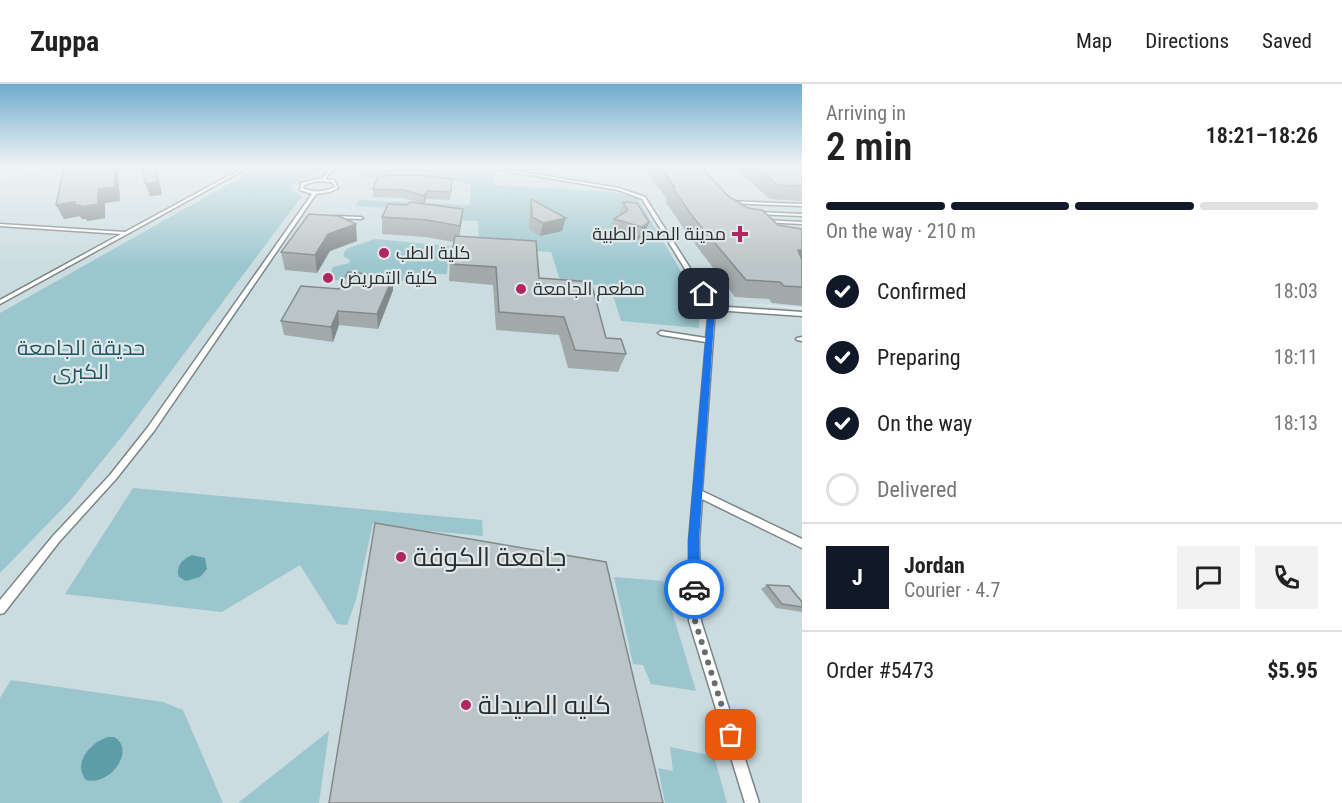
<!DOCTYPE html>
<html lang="en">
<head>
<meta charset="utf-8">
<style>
  :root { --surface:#fff; --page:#f2f2f2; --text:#222; --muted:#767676; --line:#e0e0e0; --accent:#111827 }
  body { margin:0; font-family:"Roboto Condensed",Cairo,sans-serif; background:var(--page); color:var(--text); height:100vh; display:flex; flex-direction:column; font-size:22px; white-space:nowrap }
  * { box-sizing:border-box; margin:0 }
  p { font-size:20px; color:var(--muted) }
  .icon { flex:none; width:33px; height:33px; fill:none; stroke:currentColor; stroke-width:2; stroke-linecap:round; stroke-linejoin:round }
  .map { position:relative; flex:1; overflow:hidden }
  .details { display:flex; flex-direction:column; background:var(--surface); width:540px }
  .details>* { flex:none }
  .pin { position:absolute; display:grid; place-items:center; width:51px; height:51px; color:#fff; margin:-26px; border-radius:12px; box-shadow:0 3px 9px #0006 }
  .courier { position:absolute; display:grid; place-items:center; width:60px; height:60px; margin:-30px; border:4px solid #1a73e8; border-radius:50%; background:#fff; color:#222; box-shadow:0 2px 8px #0007 }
  .summary em { font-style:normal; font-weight:600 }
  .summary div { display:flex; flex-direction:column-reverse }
  .summary { display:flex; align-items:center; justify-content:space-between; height:102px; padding:0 24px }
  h1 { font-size:39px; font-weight:600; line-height:45px }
  .bar { display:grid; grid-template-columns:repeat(4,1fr); gap:9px 6px; align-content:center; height:72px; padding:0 24px }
  .bar i { height:8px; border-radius:4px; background:var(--line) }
  .bar .current { background:var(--accent) }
  .bar p { grid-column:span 4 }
  .line { display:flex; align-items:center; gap:15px; padding:0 24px; border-top:2px solid var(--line) }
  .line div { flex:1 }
  .round { display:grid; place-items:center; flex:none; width:63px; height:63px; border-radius:0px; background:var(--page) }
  ol { padding:0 24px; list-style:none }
  li { display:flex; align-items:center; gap:18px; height:66px }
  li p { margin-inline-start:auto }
  li .icon { padding:6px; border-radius:50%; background:var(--accent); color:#fff; stroke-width:4 }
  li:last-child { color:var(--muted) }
  li i { width:33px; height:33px; border:3px solid var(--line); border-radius:50% }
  header { display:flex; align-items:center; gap:36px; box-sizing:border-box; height:84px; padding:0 30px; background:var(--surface); border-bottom:2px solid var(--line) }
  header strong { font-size:28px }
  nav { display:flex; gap:33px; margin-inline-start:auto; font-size:21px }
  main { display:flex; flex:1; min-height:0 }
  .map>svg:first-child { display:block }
  .built { fill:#cadcdf }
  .green { fill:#9bc6ce }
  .water { fill:#5d9da8 }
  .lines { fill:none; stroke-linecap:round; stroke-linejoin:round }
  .lane-casing { stroke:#7c8486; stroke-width:3 }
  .lane { fill:#fff; fill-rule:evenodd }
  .wall { fill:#a1a9aa }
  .shaded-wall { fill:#83898b }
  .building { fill:#bbc4c6; stroke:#83898b; stroke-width:1.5 }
  .route { fill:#1a73e8 }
  .done { stroke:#686d6f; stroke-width:6; stroke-dasharray:0 10.8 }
  .poi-dot { fill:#b22662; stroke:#dee7e9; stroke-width:2 }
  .labels { text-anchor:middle; stroke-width:4.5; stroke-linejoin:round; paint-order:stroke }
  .far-poi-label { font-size:18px; fill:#292c2d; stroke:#dee7e9; text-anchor:start }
  .park-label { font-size:21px; fill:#1f565f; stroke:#dee7e9 }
  .near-poi-label { font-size:26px; fill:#292c2d; stroke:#dee7e9; text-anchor:start }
</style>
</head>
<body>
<header>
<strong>Zuppa</strong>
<nav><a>Map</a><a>Directions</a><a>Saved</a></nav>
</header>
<main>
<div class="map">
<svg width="802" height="719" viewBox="0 0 802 719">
  <rect width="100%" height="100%" fill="#dee7e9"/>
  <path class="built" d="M 42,83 L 802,83 L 802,223 L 742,219 L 802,226 L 802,719 L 0,719 L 0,97 Z"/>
  <g class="green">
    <path d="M 259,83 L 322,83 C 312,96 302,92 291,103 L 292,108 L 302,112 L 127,346 L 69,418 L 0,489 L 0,229 Z"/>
    <path d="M 339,83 L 473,83 L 494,86 L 493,101 L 612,108 L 637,114 L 700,219 L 699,244 L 621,237 L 610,202 L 554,198 L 560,196 L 551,168 L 479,164 L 478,137 L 441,135 L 388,124 L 356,122 L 359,116 L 470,121 L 471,100 L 464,98 L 360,93 L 365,84 Z"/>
    <path d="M 375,155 L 462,163 L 449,163 L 447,190 L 435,190 L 434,197 L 388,197 C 379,187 366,187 356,197 L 328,196 L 333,183 L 349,179 L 350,176 L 343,172 L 346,165 Z"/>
    <path d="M 133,404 L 482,436 L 483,452 L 385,443 L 373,439 L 356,516 L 347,541 L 337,540 L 300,481 L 222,528 L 65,510 Z"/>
    <path d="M 614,493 L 663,497 L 696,607 L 651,600 L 643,581 L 633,580 Z"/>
    <path d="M 11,596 L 163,618 L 183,626 L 223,719 L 0,719 L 0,614 Z"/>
    <path d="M 329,647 L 319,719 L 238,719 L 243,715 Z"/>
    <path d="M 670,663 L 714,672 L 727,719 L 665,719 L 658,684 L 673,687 Z"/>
  </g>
  <g class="water">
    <path d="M 192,471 L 205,474 L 207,485 L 200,493 L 186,497 L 179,493 C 175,482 183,475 192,471 Z"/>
    <path d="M 108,653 L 114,653 C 137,666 109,703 86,696 C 72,679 91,658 108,653 Z"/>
  </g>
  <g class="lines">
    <defs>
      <g id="lane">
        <path d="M 245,83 L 249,83 L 0,220 L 0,216 L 121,150 L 0,142 L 0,140 L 125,148 Z"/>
        <path d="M 331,83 L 335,83 L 325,95 L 334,96 L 338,104 L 330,108 L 316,110 L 154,347 L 116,395 L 59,458 L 4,529 L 0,530 L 0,516 L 53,452 L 110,391 L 148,343 L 312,110 L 300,106 L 301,99 L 316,95 L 322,95 ZM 316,97 L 332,98 L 335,103 C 324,108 314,109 303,104 L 304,101 Z"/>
        <path d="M 485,83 L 492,83 L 619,104 L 645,113 L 714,222 L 802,228 L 802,232 L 715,226 L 702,407 L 802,455 L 802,464 L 702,415 L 699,457 L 701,537 L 759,719 L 745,719 L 689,537 L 689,457 L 706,258 L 661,251 L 658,249 L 661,247 L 706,254 L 709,224 L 642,115 L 618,106 Z"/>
        <path d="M 727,117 L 802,120 L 802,122 L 728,119 Z"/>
        <path d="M 757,128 L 802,130 L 802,132 L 755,130 L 755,129 Z"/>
        <path d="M 335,132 L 361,133 L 363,134 L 361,135 L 333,134 L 333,132 Z"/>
        <path d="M 763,136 L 802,138 L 802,140 L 761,138 L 761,136 Z"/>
        <path d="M 802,253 L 802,257 L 797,256 L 796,255 L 797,254 Z"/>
      </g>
    </defs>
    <use href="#lane" class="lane-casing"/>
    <use href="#lane" class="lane"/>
  </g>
  <g class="wall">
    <path d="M 64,83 L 164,83 L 157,87 L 162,111 L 150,112 L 143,86 L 118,85 L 120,117 L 105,119 L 105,134 L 87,137 L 86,135 L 82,135 L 80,132 L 64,135 Z"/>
    <path d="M 644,83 L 701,83 L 728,112 L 778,141 L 802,145 L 802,222 L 772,219 L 769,215 L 735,213 L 686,148 L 666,118 L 667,115 Z"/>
    <path d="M 733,83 L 802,83 L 802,117 L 770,115 Z"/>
    <path d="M 452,95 L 450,116 L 426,115 L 424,120 L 404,114 L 373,113 L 373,105 Z"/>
    <path d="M 531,115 L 562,147 L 540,152 L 529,145 L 529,127 Z"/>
    <path d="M 623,118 L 649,138 L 644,151 L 637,156 L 609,148 L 614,135 L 619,131 Z"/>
    <path d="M 388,120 L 461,141 L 459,152 L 539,194 L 606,254 L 626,270 L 618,288 L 568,284 L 559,251 L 496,246 L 493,201 L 449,197 L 450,180 L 454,158 L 426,153 L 382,150 L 382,133 Z"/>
    <path d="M 357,157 L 330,167 L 317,189 L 285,186 L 281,168 Z"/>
    <path d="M 393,193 L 393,206 L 378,245 L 339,241 L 333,258 L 284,251 L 281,237 L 339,205 Z"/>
    <path d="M 767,501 L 802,518 L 802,528 L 776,524 L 761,505 Z"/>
  </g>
  <g class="shaded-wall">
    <path d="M 114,83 L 117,83 L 118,85 L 120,117 L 105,119 L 105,134 L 87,137 L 86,135 L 82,135 L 80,132 L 64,135 L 56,121 L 98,105 Z"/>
    <path d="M 155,83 L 164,83 L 157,87 L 162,111 L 150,112 L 145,99 Z"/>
    <path d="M 427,107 L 426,115 L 424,120 L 424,112 Z"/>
    <path d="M 463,125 L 461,141 L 458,159 L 460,142 Z"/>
    <path d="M 566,134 L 562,147 L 540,152 L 543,139 Z"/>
    <path d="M 649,138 L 644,151 L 637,156 L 642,143 Z"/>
    <path d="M 356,140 L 357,157 L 330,167 L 317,189 L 315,171 L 328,150 Z"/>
    <path d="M 798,166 L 802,166 L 802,181 Z"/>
    <path d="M 393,193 L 393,206 L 378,245 L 377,230 Z"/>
    <path d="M 338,227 L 339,241 L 333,258 L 331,243 Z"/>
  </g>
  <g class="building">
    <path d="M 64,83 L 114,83 L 115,103 L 98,105 L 98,120 L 80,123 L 80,121 L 74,121 L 75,118 L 56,121 Z"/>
    <path d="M 142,83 L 155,83 L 158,98 L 145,99 Z"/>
    <path d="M 659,83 L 701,83 L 728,112 L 748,124 L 762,126 L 778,141 L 802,145 L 802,166 L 798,166 L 802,176 L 802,203 L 784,202 L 780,198 L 746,196 L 693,133 L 672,103 L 675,103 Z"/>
    <path d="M 756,83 L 802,83 L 802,102 L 778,101 Z"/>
    <path d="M 419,91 L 452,95 L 451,108 L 427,107 L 424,112 L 404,106 L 373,105 L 378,92 Z"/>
    <path d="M 531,115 L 566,134 L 543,139 L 532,133 Z"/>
    <path d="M 410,118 L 463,125 L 460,142 L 427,136 L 382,133 L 388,120 L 407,121 Z"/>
    <path d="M 623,118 L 637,119 L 649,138 L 642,143 L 614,135 L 628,126 Z"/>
    <path d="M 309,130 L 339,132 L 356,140 L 328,150 L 315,171 L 281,168 Z"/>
    <path d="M 455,152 L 536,157 L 539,194 L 591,198 L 606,254 L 621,255 L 626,270 L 575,266 L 564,233 L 499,228 L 496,183 L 450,180 Z"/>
    <path d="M 348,188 L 393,193 L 377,230 L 338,227 L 331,243 L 281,237 L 301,202 L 339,205 Z"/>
    <path d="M 375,439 L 606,478 L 663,719 L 329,719 Z"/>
    <path d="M 767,501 L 789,502 L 802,518 L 802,523 L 782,520 Z"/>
  </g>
  <linearGradient id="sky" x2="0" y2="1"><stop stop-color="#70abce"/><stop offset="0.45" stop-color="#f0f4f5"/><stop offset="1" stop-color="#f0f4f5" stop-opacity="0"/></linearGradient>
  <rect width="802" height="183" fill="url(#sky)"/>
  <path class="route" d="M 702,209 L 707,209 L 715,224 L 699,457 L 701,505 L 699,509 L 694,511 L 690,509 L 688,505 L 688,457 L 708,224 Z"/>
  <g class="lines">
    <path class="done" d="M 694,505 L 695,537 L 731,651"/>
  </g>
  <g class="poi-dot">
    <path d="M737 141h6v6h6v6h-6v6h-6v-6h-6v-6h6z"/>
    <circle cx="384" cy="169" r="6"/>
    <circle cx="328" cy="194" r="6"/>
    <circle cx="521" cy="205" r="6"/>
    <circle cx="401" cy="473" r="6"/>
    <circle cx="466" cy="621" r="6"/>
  </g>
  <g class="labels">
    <g class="far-poi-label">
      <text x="726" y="156" text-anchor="end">مدينة الصدر الطبية</text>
      <text x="396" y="175">كلية الطب</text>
      <text x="340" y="200">كلية التمريض</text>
      <text x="533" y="211">مطعم الجامعة</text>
    </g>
    <g class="park-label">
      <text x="81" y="271">حديقة الجامعة<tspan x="81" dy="24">الكبرى</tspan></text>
    </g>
    <g class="near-poi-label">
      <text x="413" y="482">جامعة الكوفة</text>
      <text x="478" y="630">كليه الصيدلة</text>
    </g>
  </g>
</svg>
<div class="pin" style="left:731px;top:651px;background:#ea580c"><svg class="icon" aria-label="bag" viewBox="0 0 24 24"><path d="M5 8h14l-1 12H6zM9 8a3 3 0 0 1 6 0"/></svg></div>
<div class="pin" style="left:704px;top:210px;background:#1f2937"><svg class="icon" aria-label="home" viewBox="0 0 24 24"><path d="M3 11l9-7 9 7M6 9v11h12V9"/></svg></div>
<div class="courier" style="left:694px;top:505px"><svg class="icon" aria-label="car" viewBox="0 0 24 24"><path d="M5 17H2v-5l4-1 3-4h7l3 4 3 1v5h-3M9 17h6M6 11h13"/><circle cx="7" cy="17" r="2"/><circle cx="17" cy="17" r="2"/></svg></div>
</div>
<section class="details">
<div class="summary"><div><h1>2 min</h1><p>Arriving in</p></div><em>18:21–18:26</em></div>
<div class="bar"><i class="current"></i><i class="current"></i><i class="current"></i><i></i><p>On the way · 210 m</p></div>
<ol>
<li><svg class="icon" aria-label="check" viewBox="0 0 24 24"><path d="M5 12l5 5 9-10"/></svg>Confirmed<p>18:03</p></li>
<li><svg class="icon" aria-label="check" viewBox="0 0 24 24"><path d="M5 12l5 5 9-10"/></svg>Preparing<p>18:11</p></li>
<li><svg class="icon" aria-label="check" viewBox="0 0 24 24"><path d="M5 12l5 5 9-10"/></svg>On the way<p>18:13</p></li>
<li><i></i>Delivered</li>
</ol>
<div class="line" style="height:108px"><b class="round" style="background:var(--accent);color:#fff">J</b><div><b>Jordan</b><p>Courier · 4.7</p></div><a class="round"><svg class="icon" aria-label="chat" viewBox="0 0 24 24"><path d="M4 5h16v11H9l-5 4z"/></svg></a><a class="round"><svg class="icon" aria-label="phone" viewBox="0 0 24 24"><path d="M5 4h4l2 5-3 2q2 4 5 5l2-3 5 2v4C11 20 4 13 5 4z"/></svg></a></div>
<div class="line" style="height:78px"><div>Order #5473</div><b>$5.95</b></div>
</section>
</main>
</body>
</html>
